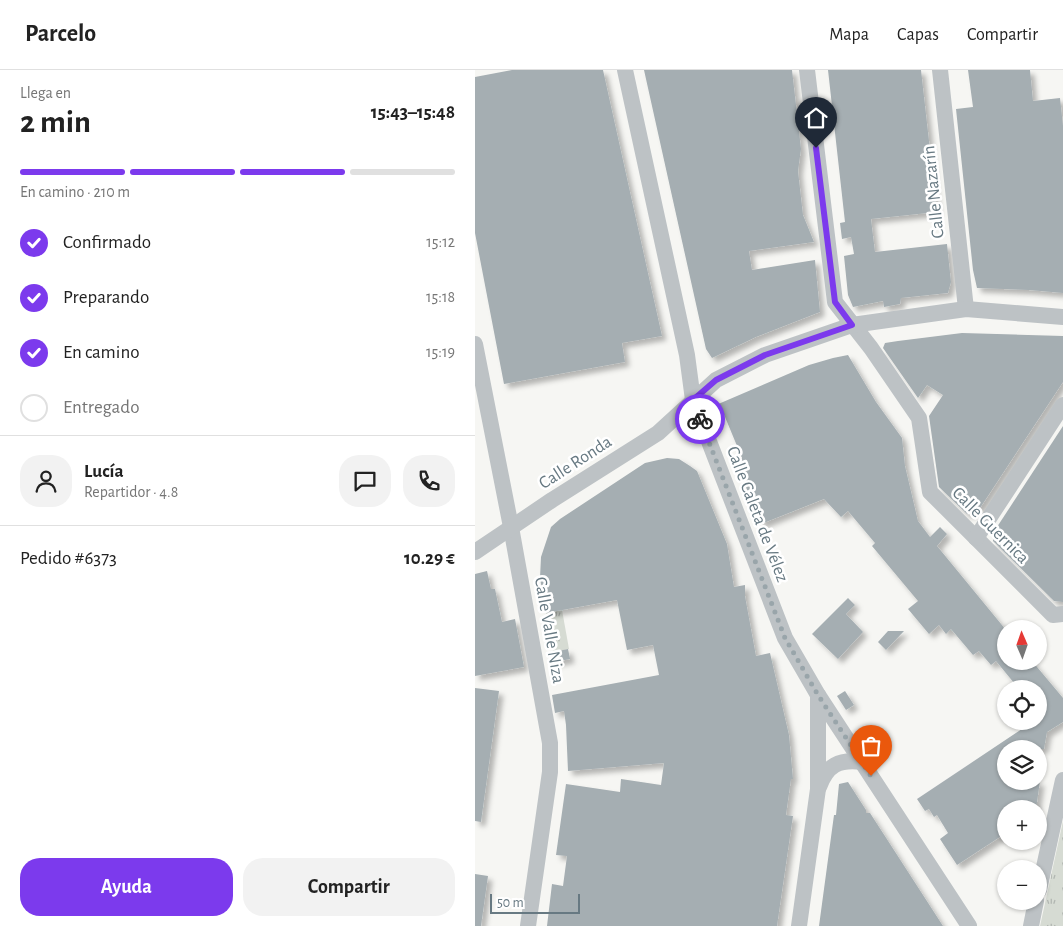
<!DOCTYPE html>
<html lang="es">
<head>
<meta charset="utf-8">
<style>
  :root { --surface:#fff; --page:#f2f2f2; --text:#222; --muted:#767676; --line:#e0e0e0; --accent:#7c3aed }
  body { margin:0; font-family:"Alegreya Sans",sans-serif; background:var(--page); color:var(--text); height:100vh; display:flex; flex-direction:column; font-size:19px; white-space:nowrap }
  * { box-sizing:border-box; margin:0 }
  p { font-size:16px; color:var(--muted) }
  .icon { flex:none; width:28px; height:28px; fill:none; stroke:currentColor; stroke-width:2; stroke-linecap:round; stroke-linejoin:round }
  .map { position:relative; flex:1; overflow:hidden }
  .side { display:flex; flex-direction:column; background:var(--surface); width:475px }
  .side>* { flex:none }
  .needle { width:32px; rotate:358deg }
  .buttons { position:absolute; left:522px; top:550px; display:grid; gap:10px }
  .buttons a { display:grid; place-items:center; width:50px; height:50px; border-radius:50%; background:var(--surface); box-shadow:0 1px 4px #0004; font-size:25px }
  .scale { position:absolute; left:15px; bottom:12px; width:90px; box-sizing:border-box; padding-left:5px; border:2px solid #677982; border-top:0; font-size:14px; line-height:18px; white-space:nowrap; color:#677982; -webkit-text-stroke:4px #fff; paint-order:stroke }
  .pin { position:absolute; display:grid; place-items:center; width:42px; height:42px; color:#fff; margin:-51px -21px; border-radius:50% 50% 50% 0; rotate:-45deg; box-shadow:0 0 5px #0007 }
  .pin .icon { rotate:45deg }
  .courier { position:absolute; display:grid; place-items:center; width:50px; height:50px; margin:-25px; border:4px solid #7c3aed; border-radius:50%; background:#fff; color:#222; box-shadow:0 1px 6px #0007 }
  .head em { font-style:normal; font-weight:700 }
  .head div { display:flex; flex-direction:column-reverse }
  .head { display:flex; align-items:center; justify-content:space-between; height:85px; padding:0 20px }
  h1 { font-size:32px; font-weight:700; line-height:38px }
  .bar { display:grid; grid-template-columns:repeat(4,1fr); gap:8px 5px; align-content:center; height:60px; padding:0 20px }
  .bar i { height:6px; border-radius:4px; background:var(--line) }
  .bar .selected { background:var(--accent) }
  .bar p { grid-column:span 4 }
  .line { display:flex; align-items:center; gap:12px; padding:0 20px; border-top:1px solid var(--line) }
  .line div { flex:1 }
  .round { display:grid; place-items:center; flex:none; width:52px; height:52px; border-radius:20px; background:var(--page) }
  ol { padding:0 20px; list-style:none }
  li { display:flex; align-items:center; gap:15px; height:55px }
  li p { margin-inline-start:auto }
  li .icon { padding:5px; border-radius:50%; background:var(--accent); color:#fff; stroke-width:4 }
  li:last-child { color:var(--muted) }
  li i { width:28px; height:28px; border:2px solid var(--line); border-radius:50% }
  .action { display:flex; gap:10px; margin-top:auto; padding:10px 20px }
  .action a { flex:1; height:58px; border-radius:20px; background:var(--accent); color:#fff; font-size:20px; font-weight:700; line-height:58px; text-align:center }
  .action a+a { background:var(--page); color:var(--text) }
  header { display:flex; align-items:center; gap:30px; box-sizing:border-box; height:70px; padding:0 25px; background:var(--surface); border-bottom:1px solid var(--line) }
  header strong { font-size:24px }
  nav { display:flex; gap:28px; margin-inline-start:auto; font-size:18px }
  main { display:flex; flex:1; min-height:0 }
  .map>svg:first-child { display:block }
  .grass { fill:url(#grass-tufts) }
  .building { fill:#a5aeb2; filter:url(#shadow) }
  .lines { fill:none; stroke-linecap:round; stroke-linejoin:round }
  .minor { stroke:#bdc2c5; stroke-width:16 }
  .done { stroke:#99a5aa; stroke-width:5; stroke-dasharray:0 9 }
  .route { stroke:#7c3aed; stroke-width:6 }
  .labels { text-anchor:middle; stroke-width:5; stroke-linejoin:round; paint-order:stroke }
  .street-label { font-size:18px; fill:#677982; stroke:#fff }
</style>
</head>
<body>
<header>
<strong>Parcelo</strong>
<nav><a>Mapa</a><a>Capas</a><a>Compartir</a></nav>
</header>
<main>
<section class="side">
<div class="head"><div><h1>2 min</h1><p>Llega en</p></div><em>15:43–15:48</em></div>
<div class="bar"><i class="selected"></i><i class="selected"></i><i class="selected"></i><i></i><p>En camino · 210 m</p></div>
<ol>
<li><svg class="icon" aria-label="check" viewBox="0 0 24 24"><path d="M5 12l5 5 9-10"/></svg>Confirmado<p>15:12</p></li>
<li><svg class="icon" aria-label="check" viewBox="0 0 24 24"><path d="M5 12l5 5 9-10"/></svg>Preparando<p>15:18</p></li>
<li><svg class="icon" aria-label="check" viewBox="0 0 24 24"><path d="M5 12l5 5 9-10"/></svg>En camino<p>15:19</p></li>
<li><i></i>Entregado</li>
</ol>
<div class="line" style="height:90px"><a class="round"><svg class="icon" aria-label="person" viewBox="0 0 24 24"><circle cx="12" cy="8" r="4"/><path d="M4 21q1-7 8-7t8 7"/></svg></a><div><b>Lucía</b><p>Repartidor · 4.8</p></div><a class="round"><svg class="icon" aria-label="chat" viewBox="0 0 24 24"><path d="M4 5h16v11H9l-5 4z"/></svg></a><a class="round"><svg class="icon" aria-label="phone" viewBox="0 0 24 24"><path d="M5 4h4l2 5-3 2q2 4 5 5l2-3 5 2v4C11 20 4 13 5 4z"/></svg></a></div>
<div class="line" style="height:65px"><div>Pedido #6373</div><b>10.29 €</b></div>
<div class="action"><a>Ayuda</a><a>Compartir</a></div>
</section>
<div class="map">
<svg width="588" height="856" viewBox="0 0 588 856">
  <defs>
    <pattern id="grass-tufts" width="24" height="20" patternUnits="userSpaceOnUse" patternTransform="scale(1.25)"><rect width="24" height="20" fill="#d6dbd3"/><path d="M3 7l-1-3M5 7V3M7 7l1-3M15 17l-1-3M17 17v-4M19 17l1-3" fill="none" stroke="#b1b6b1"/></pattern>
    <filter id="shadow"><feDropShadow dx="4.5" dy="4.5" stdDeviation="2.5" flood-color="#0004"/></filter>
  </defs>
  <rect width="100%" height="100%" fill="#f6f6f3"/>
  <g class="grass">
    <path d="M 87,540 L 94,579 L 78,582 L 71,543 Z"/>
    <path d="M 588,751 L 588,856 L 565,856 Z"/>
  </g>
  <g class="building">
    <path d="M 37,0 L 128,0 L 187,266 L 147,273 L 150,292 L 29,314 L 0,163 L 0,7 Z"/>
    <path d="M 169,0 L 317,0 L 326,79 L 323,101 L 328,145 L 339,172 L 274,181 L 277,200 L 340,190 L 345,242 L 281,267 L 237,288 L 231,279 Z"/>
    <path d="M 353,0 L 446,0 L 462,142 L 396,149 L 400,182 L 472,174 L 476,212 L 473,223 L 426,228 L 425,234 L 409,237 L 408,231 L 378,237 L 373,225 L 369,186 L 379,184 L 376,167 L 367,169 L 365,153 L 370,152 Z"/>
    <path d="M 493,0 L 555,0 L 558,31 L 585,28 L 588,56 L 588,223 L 554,220 L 502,218 L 498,200 L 481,39 L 498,37 Z"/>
    <path d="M 487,263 L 588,266 L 588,312 L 505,438 L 497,443 L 492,444 L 464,417 L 454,346 L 468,325 L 452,315 L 443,328 L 408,278 L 410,273 L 423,271 Z"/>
    <path d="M 373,285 L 401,332 L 427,368 L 430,396 L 443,451 L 455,467 L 465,457 L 472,464 L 462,476 L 531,560 L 531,591 L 557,591 L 588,628 L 588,652 L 572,662 L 569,679 L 531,679 L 531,711 L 565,711 L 561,739 L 531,739 L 531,763 L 482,795 L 465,769 L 473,763 L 462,745 L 459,747 L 454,739 L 450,741 L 442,729 L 559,651 L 564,651 L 564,619 L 544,619 L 521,591 L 516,595 L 504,581 L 498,585 L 476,559 L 471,564 L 464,555 L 454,564 L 433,539 L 443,531 L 397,476 L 400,473 L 373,441 L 366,447 L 349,429 L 286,454 L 260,390 L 267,388 L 248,342 L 241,335 L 334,295 L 358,288 Z"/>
    <path d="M 588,356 L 588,532 L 579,531 L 518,471 L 518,465 L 522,457 Z"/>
    <path d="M 192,388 L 204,389 L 215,396 L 222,401 L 252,474 L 259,517 L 270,515 L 270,526 L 281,586 L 295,583 L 314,665 L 318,709 L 316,709 L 311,745 L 318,746 L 302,856 L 72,856 L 77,814 L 88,816 L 92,786 L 81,785 L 91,714 L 145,722 L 146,709 L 186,715 L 189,693 L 93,701 L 91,655 L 89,641 L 80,643 L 77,625 L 184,605 L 178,575 L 152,580 L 142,530 L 71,543 L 65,508 L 66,487 L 76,457 L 85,449 L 170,393 Z"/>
    <path d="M 12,501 L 16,519 L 20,519 L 27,552 L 40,549 L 49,597 L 0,606 L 0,504 Z"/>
    <path d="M 373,528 L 380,535 L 371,544 L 388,562 L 363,589 L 337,564 Z"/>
    <path d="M 413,561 L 429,561 L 411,580 L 403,572 Z"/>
    <path d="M 93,579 L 95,589 L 80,592 L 78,582 Z"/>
    <path d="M 0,618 L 24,621 L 6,752 L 0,751 Z"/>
    <path d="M 370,621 L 379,635 L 371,640 L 362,626 Z"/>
    <path d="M 373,712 L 391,740 L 391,743 L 395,743 L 468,856 L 344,856 L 359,745 L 361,745 L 364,714 Z"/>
    <path d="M 0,804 L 13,806 L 6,856 L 0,856 Z"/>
  </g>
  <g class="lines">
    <g class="minor">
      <path d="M 150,0 L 212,285 L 218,330 L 310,568 L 343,625 L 494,856"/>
      <path d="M 332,0 L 360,232 L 396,278 L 444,348 L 455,422 L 578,545 L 588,544"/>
      <path d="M 465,0 L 491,239"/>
      <path d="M 0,274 L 36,457 L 75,673 L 75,702 L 53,856"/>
      <path d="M 501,468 L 588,335"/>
      <path d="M 0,482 L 77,430 L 183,363 L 241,310 L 290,285 L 377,255 L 491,239 L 588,247"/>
      <path d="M 344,717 C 352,695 364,689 387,692"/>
      <path d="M 564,820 L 588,710"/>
      <path d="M 324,856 L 343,719 L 343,625"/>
      <path d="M 556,856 L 561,831"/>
    </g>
  </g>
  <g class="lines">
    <path class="done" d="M 225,349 L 310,568 L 343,625 L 396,706"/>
    <path class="route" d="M 225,349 L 218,330 L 241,310 L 290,285 L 377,255 L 360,232 L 341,78"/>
  </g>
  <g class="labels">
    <g class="street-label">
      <text transform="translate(458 122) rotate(-96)" y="6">Calle Nazarín</text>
      <text transform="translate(100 392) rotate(-33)" y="6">Calle Ronda</text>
      <text transform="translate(283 444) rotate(69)" y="6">Calle Caleta de Vélez</text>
      <text transform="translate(516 455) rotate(45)" y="6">Calle Guernica</text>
      <text transform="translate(75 560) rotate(80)" y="6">Calle Valle Niza</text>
    </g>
  </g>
</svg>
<div class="buttons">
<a><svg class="needle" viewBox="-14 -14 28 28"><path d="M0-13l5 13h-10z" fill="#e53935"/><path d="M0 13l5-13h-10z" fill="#767676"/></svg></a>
<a><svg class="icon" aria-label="locate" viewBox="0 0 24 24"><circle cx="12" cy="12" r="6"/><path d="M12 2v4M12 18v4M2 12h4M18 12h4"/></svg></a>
<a><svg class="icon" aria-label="layers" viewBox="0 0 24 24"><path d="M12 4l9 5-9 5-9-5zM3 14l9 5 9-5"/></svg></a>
<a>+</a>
<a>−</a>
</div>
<div class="scale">50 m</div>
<div class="pin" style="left:396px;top:706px;background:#ea580c"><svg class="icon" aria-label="bag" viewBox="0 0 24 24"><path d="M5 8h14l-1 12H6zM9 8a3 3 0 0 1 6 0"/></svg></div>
<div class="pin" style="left:341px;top:78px;background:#1f2937"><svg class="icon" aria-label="home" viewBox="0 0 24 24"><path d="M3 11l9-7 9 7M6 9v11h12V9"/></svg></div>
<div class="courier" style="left:225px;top:349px"><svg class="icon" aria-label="bike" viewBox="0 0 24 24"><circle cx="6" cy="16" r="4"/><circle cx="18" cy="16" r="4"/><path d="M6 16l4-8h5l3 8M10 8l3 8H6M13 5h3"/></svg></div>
</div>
</main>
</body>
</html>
